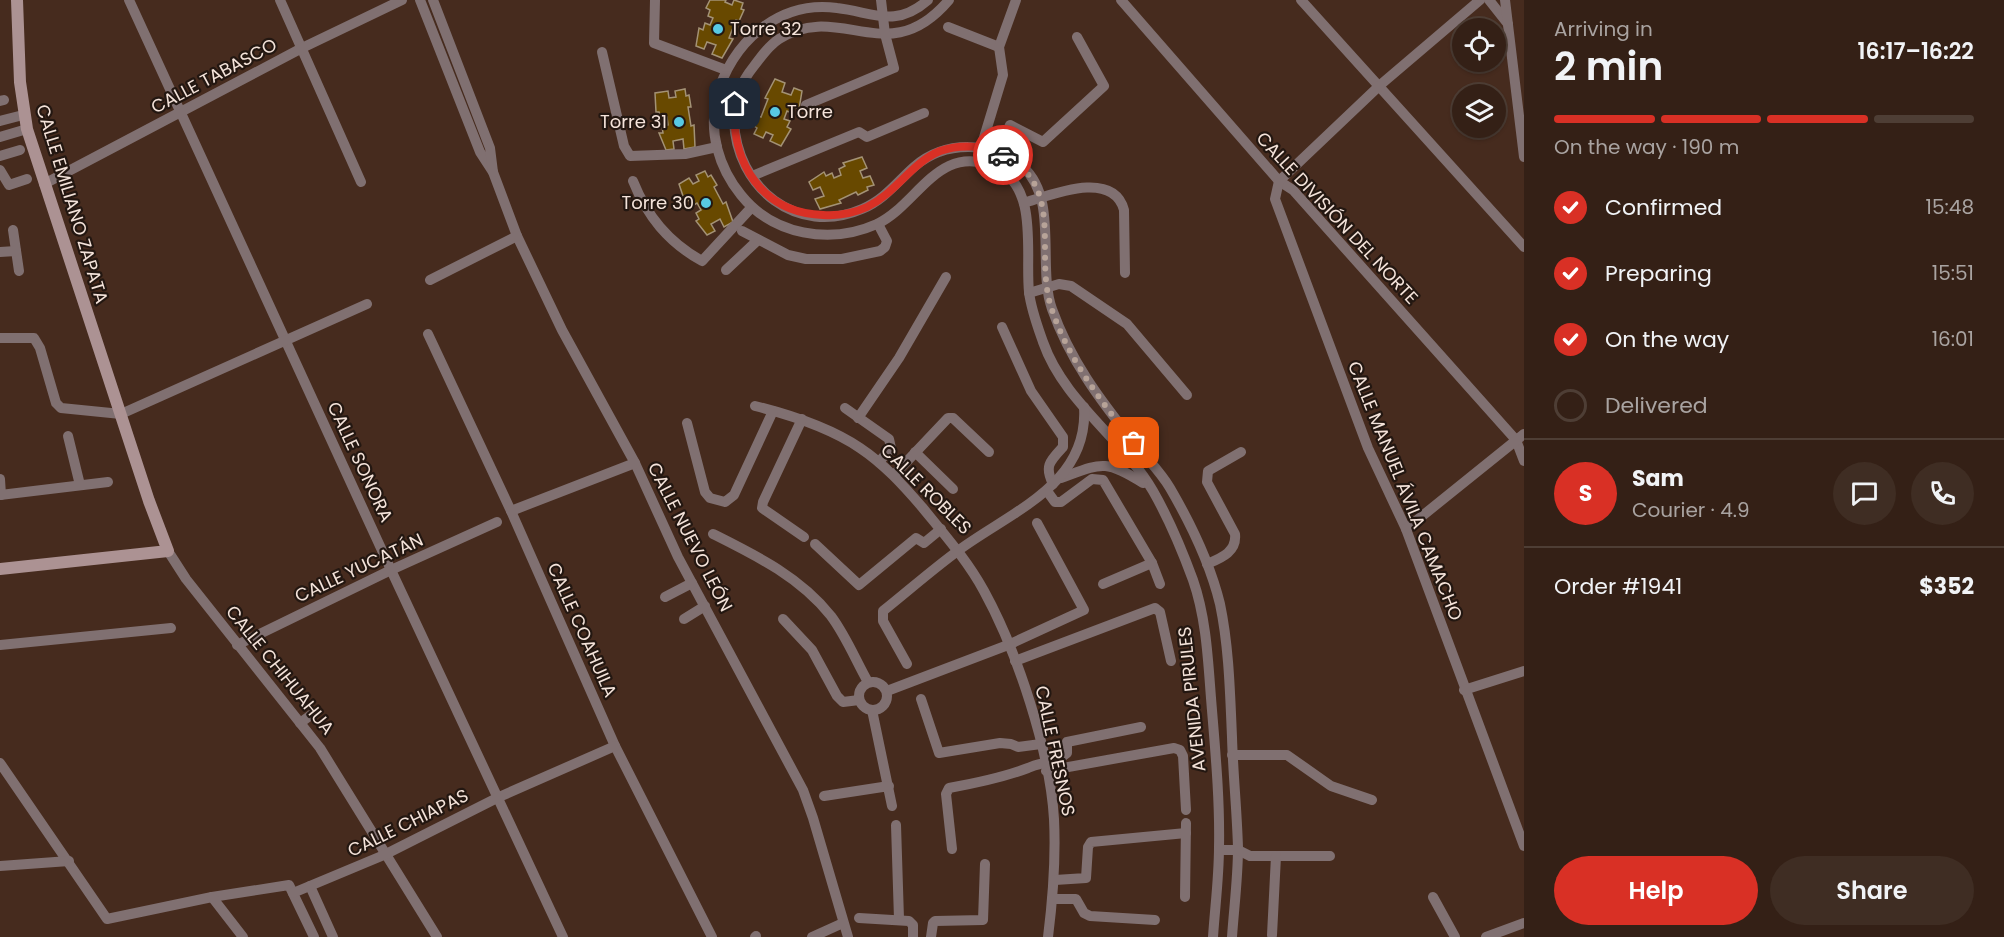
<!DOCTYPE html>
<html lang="en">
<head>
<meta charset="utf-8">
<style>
  :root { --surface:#342016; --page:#3f2d23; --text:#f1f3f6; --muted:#a9a3a1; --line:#4e3e35; --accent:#d93025 }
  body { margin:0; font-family:Poppins,sans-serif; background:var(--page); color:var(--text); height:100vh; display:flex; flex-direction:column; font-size:22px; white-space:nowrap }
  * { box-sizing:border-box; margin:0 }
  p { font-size:20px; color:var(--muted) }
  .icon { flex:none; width:33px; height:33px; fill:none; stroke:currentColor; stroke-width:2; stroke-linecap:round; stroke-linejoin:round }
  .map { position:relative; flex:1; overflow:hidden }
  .details { display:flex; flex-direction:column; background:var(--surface); width:480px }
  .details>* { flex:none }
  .tools { position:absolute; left:1452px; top:18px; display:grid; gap:12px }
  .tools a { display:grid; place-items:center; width:54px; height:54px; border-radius:50%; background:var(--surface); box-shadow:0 2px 4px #0004,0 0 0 2px var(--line); font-size:30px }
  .pin { position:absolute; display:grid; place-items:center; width:51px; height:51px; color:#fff; margin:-26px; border-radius:12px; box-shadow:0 3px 9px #0006 }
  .courier { position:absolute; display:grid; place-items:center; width:60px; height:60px; margin:-30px; border:4px solid #d93025; border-radius:50%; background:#fff; color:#222; box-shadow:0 2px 8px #0007 }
  .summary em { font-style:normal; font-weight:600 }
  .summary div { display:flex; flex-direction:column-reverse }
  .summary { display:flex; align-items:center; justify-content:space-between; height:102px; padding:0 30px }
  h1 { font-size:39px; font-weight:600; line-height:45px }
  .bar { display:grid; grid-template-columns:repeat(4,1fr); gap:9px 6px; align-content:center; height:72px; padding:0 30px }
  .bar i { height:8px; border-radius:4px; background:var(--line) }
  .bar .on { background:var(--accent) }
  .bar p { grid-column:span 4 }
  .line { display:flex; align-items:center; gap:15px; padding:0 30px; border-top:2px solid var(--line) }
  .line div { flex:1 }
  .round { display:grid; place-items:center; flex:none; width:63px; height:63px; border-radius:32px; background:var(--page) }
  ol { padding:0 30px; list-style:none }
  li { display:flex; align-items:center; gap:18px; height:66px }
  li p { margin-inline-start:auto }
  li .icon { padding:6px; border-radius:50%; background:var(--accent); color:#fff; stroke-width:4 }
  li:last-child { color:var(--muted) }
  li i { width:33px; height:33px; border:3px solid var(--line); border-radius:50% }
  .primary-button { display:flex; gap:12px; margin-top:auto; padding:12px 30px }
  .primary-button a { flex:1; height:69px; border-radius:36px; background:var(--accent); color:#fff; font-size:24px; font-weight:600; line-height:69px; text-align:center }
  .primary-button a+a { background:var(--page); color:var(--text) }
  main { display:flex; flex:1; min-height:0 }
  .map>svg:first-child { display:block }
  .building { fill:#684900; stroke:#a39275; stroke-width:1.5 }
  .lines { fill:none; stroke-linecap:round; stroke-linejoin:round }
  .street { stroke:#807071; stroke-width:10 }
  .secondary { stroke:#ac9293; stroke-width:12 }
  .done { stroke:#b7a398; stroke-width:6; stroke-dasharray:0 10.8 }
  .route { stroke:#d93025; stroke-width:8 }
  .poi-dot { fill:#58c9e3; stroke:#231711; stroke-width:2 }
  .labels { text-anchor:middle; stroke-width:4.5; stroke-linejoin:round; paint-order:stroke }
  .poi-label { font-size:18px; fill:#f4e3da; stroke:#231711; text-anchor:start }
  .street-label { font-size:18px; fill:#f4e3da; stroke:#231711 }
</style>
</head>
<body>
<main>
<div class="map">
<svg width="1524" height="937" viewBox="0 0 1524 937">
  <rect width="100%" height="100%" fill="#462b1e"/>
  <g class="building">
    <path d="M 710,0 L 726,0 L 725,2 L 732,5 L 734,0 L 743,3 L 741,9 L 744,10 L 739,21 L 736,20 L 729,38 L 733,39 L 722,58 L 712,54 L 716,45 L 707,42 L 704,49 L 696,46 L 699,28 L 703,30 L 705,23 L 710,25 L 713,18 L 708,16 L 710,10 L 706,8 Z"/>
    <path d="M 775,79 L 785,83 L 782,92 L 791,95 L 794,88 L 802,91 L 799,109 L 795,107 L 792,113 L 787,111 L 784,119 L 790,121 L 787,127 L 791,129 L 781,146 L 770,141 L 773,135 L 766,132 L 763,138 L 754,134 L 757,128 L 754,126 L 758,116 L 761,117 L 768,99 L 765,98 Z"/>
    <path d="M 685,89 L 686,96 L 689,95 L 691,107 L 688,107 L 691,126 L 694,125 L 695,147 L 684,149 L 683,139 L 673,141 L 674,149 L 666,150 L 659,133 L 663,133 L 662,126 L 668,125 L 667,117 L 661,118 L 659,112 L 656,112 L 655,93 L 668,91 L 669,98 L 676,97 L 675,91 Z"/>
    <path d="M 862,157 L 867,168 L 860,171 L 863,178 L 870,176 L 874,185 L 867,187 L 868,190 L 858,195 L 856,192 L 839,200 L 841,203 L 820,209 L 815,199 L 824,196 L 820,187 L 813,190 L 809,182 L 824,172 L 826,176 L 832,173 L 834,178 L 841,175 L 839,169 L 845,166 L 843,163 Z"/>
    <path d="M 705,171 L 708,177 L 711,175 L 717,185 L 714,187 L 723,204 L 726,202 L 733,222 L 724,227 L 720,219 L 711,224 L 715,231 L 707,235 L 696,221 L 699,219 L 696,213 L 701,210 L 697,203 L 692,206 L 689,200 L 685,202 L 679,184 L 689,178 L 693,184 L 699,181 L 696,175 Z"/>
  </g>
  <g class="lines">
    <g class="street">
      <path d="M 129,0 L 391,570 L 563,937"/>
      <path d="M 280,0 L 361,182"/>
      <path d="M 420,0 L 480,152 L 493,172 L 517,236 L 562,330 L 635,463 L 678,557 L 803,790 L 813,818 L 848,937"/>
      <path d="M 433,0 L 490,148 L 493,172"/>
      <path d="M 655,0 L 654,43 L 726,70"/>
      <path d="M 928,0 C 895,29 873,12 837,8 C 778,0 730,44 717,97 C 708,132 719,168 741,195 C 773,235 830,245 877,224 C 918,205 939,140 997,168 C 1039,189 1025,253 1029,292 C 1031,309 1037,325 1043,342 C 1064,402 1122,438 1153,491 C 1169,519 1182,550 1193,580 C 1206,617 1208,659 1211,698 C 1215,748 1220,798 1219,847 C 1219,877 1215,907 1213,937"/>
      <path d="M 949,0 C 888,72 841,0 779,39 C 768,46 762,56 754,66 C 742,81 733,100 734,120 C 736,188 797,237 862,209 C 884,200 897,182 914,167 C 945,140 992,141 1023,167 C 1059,199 1037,267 1052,309 C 1070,360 1100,400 1133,441 C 1145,457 1160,471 1170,488 C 1191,524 1210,563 1220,604 C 1229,647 1230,692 1232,737 C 1233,774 1237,811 1238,848 C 1238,877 1234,908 1232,937"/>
      <path d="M 1121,0 L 1279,181 L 1293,190 L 1516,440 L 1524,461"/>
      <path d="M 1301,0 L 1524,247"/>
      <path d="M 1480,0 L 1379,86 L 1279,181 L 1275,199 L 1368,448 L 1406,529 L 1524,846"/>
      <path d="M 1489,0 L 1508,24"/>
      <path d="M 1505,0 L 1524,157"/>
      <path d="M 948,27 L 999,47"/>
      <path d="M 602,52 L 624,146 L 630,156 L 685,154 L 717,147"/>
      <path d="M 0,101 L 4,100"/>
      <path d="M 806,105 L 894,68 L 885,34 L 881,0"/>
      <path d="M 0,121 L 23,115"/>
      <path d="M 0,137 L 27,129"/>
      <path d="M 999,152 L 1010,125 L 1043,142 L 1104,86 L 1077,37"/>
      <path d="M 979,154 L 1003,75 L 999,47 L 1016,0"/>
      <path d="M 0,156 L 20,150"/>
      <path d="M 0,170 L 9,185 L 27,179"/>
      <path d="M 752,176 L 859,132 L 867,137 L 924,113"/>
      <path d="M 633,181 C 647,216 668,242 702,261 L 751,208"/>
      <path d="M 44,184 L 302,48 L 402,0"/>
      <path d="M 1024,203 C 1051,195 1113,169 1124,210 L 1125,273"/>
      <path d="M 13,230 L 19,271"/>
      <path d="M 742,231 L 788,255 L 806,259 L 842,259 L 880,251 L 885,247 L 887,241 L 878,224"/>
      <path d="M 0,252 L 16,251"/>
      <path d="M 726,270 L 758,240"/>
      <path d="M 430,280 L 517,236"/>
      <path d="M 1029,293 L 1059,284 L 1071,286 L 1127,324 L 1187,395"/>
      <path d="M 1002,327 L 1031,391 L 1063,437 L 1063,447 C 1050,461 1044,466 1053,484"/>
      <path d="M 428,334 L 511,511 L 615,746 L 712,937"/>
      <path d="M 0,338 L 34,338 L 40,348 L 56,403 L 61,408 L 121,414 L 367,304"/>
      <path d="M 755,406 C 791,415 829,427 860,448 C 884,464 903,485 922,507 C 944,534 967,560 984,591 C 1017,651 1050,751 1054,819 C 1056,859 1053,897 1048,937"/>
      <path d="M 845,408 L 889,439 L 891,448 L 879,462"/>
      <path d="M 858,418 L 899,358 L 946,277"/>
      <path d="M 802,419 L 763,502 L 762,508 L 804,537"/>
      <path d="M 687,423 L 705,492 L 710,498 L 725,502 L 734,495 L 773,411"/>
      <path d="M 68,436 L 80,485"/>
      <path d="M 915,452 L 953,489"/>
      <path d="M 894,475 L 948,418 L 953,418 L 989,452"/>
      <path d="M 1061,478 C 1102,463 1105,459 1143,483"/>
      <path d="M 0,479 L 1,495"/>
      <path d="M 1047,491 L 1055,502 L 1061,502 L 1092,479 L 1103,480 L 1152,563 L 1160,584"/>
      <path d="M 0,495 L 108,482"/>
      <path d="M 511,511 L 635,463"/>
      <path d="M 1406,529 L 1524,434"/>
      <path d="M 713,534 C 757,556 800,577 831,616 C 846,636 856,661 868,682"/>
      <path d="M 815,544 L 859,585 L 916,538 L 924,543 L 941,529"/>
      <path d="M 168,551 L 186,579 L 320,748 L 437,937"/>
      <path d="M 1207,564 C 1221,558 1237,552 1235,534 L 1207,482 L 1208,471 L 1241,452"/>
      <path d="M 1103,584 L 1152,563"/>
      <path d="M 665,597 L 692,583"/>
      <path d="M 684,619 L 705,606"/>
      <path d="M 783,619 L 812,650 L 837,696 L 843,702 L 859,700"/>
      <path d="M 0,645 L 171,628"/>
      <path d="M 237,645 L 391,570 L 497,522"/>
      <path d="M 1015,661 L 1155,608 L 1160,612 L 1171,661"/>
      <path d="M 907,664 L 883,621 L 883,611 C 908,591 933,569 959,550 C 1012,511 1089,484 1084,407"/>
      <circle cx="873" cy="696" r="14"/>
      <path d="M 1464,690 L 1524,671"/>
      <path d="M 887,691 L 1008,645 L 1084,610 L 1037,523"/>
      <path d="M 921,699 L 939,753 L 1000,743 L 1011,744 L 1018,747 L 1041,744"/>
      <path d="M 872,710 L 892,806"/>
      <path d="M 300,723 L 315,712"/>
      <path d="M 1232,755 L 1287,755 L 1331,786 L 1372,800"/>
      <path d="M 0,763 L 107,919 L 212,897 L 289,885 L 314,937"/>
      <path d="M 1046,771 L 1174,748 L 1180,750 L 1183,756 L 1186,810"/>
      <path d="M 824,796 L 889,786"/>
      <path d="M 896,825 L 899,919"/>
      <path d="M 952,849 L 946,794 L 949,788 C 977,783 1002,778 1028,768 C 1041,762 1056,763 1067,753 L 1067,742 L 1141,727"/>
      <path d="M 1219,850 L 1238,850 L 1250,856 L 1330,856"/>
      <path d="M 0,866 L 69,861"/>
      <path d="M 1055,880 L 1086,878 L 1088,847 L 1091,842 L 1186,833"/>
      <path d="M 310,886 L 333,937"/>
      <path d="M 293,893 L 384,855 L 499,797 L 615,746"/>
      <path d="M 212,897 L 243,937"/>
      <path d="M 1185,897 L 1186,823"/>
      <path d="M 1433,897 L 1455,937"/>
      <path d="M 1052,899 L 1076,899 L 1084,913 L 1090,916 L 1155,920"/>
      <path d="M 859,918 L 909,921 L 913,925 L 913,937"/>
      <path d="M 1272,935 L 1276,856"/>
      <path d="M 755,937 L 756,936"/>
      <path d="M 812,937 L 843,923"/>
      <path d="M 931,937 L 933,923 L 935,921 L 983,920 L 985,864"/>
      <path d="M 1486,937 L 1524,923"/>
    </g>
    <path class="secondary" d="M 0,569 L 168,551 L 149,501 L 27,129 L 20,82 L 17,0"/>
  </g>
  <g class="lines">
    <path class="done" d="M 1003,155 C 1066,186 1034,253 1051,307 C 1068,359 1101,401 1134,443"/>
    <path class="route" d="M 735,104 C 730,162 762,213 823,215 C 839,216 852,214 867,207 C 896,193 911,163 940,151 C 960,144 984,145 1003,155"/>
  </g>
  <g class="poi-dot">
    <circle cx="718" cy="29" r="6"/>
    <circle cx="775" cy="112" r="6"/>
    <circle cx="679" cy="122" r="6"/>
    <circle cx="706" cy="203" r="6"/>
  </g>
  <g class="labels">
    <g class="poi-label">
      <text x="730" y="35">Torre 32</text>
      <text x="787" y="118">Torre</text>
      <text x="667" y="128" text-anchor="end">Torre 31</text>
      <text x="694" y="209" text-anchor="end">Torre 30</text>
    </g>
    <g class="street-label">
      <text transform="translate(214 76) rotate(-28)" y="6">CALLE TABASCO</text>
      <text transform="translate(72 204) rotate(73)" y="6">CALLE EMILIANO ZAPATA</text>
      <text transform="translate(1337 218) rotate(47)" y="6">CALLE DIVISIÓN DEL NORTE</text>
      <text transform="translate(360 462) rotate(65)" y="6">CALLE SONORA</text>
      <text transform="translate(926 489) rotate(45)" y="6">CALLE ROBLES</text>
      <text transform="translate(1405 491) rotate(68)" y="6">CALLE MANUEL ÁVILA CAMACHO</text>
      <text transform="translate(690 537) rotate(63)" y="6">CALLE NUEVO LEÓN</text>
      <text transform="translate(359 568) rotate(-25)" y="6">CALLE YUCATÁN</text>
      <text transform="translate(582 630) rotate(66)" y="6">CALLE COAHUILA</text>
      <text transform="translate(280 670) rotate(51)" y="6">CALLE CHIHUAHUA</text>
      <text transform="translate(1192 699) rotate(-96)" y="6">AVENIDA PIRULES</text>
      <text transform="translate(1055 751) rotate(78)" y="6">CALLE FRESNOS</text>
      <text transform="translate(408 823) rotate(-26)" y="6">CALLE CHIAPAS</text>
    </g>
  </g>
</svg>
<div class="tools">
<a><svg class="icon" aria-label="locate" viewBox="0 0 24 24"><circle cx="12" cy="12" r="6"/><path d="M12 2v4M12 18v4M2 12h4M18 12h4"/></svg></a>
<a><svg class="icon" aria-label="layers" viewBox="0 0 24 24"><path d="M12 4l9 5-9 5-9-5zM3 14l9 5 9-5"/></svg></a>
</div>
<div class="pin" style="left:1134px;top:443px;background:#ea580c"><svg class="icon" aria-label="bag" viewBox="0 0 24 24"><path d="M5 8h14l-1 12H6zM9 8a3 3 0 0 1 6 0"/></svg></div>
<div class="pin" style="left:735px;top:104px;background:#1f2937"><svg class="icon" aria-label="home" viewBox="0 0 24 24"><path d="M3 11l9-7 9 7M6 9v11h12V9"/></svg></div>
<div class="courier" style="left:1003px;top:155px"><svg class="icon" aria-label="car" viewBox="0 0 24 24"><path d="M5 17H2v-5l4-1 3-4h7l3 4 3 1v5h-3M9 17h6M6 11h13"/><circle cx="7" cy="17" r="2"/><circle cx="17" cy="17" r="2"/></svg></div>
</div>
<section class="details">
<div class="summary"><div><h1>2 min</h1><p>Arriving in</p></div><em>16:17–16:22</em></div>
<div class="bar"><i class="on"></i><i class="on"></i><i class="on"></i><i></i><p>On the way · 190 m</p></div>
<ol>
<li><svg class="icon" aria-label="check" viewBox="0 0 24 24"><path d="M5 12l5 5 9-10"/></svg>Confirmed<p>15:48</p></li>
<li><svg class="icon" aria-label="check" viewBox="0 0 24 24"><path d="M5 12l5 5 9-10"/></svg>Preparing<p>15:51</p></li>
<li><svg class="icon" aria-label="check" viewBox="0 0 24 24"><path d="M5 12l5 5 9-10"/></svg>On the way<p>16:01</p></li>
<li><i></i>Delivered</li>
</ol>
<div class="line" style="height:108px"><b class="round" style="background:var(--accent);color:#fff">S</b><div><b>Sam</b><p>Courier · 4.9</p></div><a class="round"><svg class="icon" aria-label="chat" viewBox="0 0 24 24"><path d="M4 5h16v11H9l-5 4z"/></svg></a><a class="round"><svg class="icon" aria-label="phone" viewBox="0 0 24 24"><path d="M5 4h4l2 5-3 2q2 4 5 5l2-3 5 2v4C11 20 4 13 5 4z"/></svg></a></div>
<div class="line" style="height:78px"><div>Order #1941</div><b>$352</b></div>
<div class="primary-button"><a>Help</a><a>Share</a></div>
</section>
</main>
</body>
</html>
